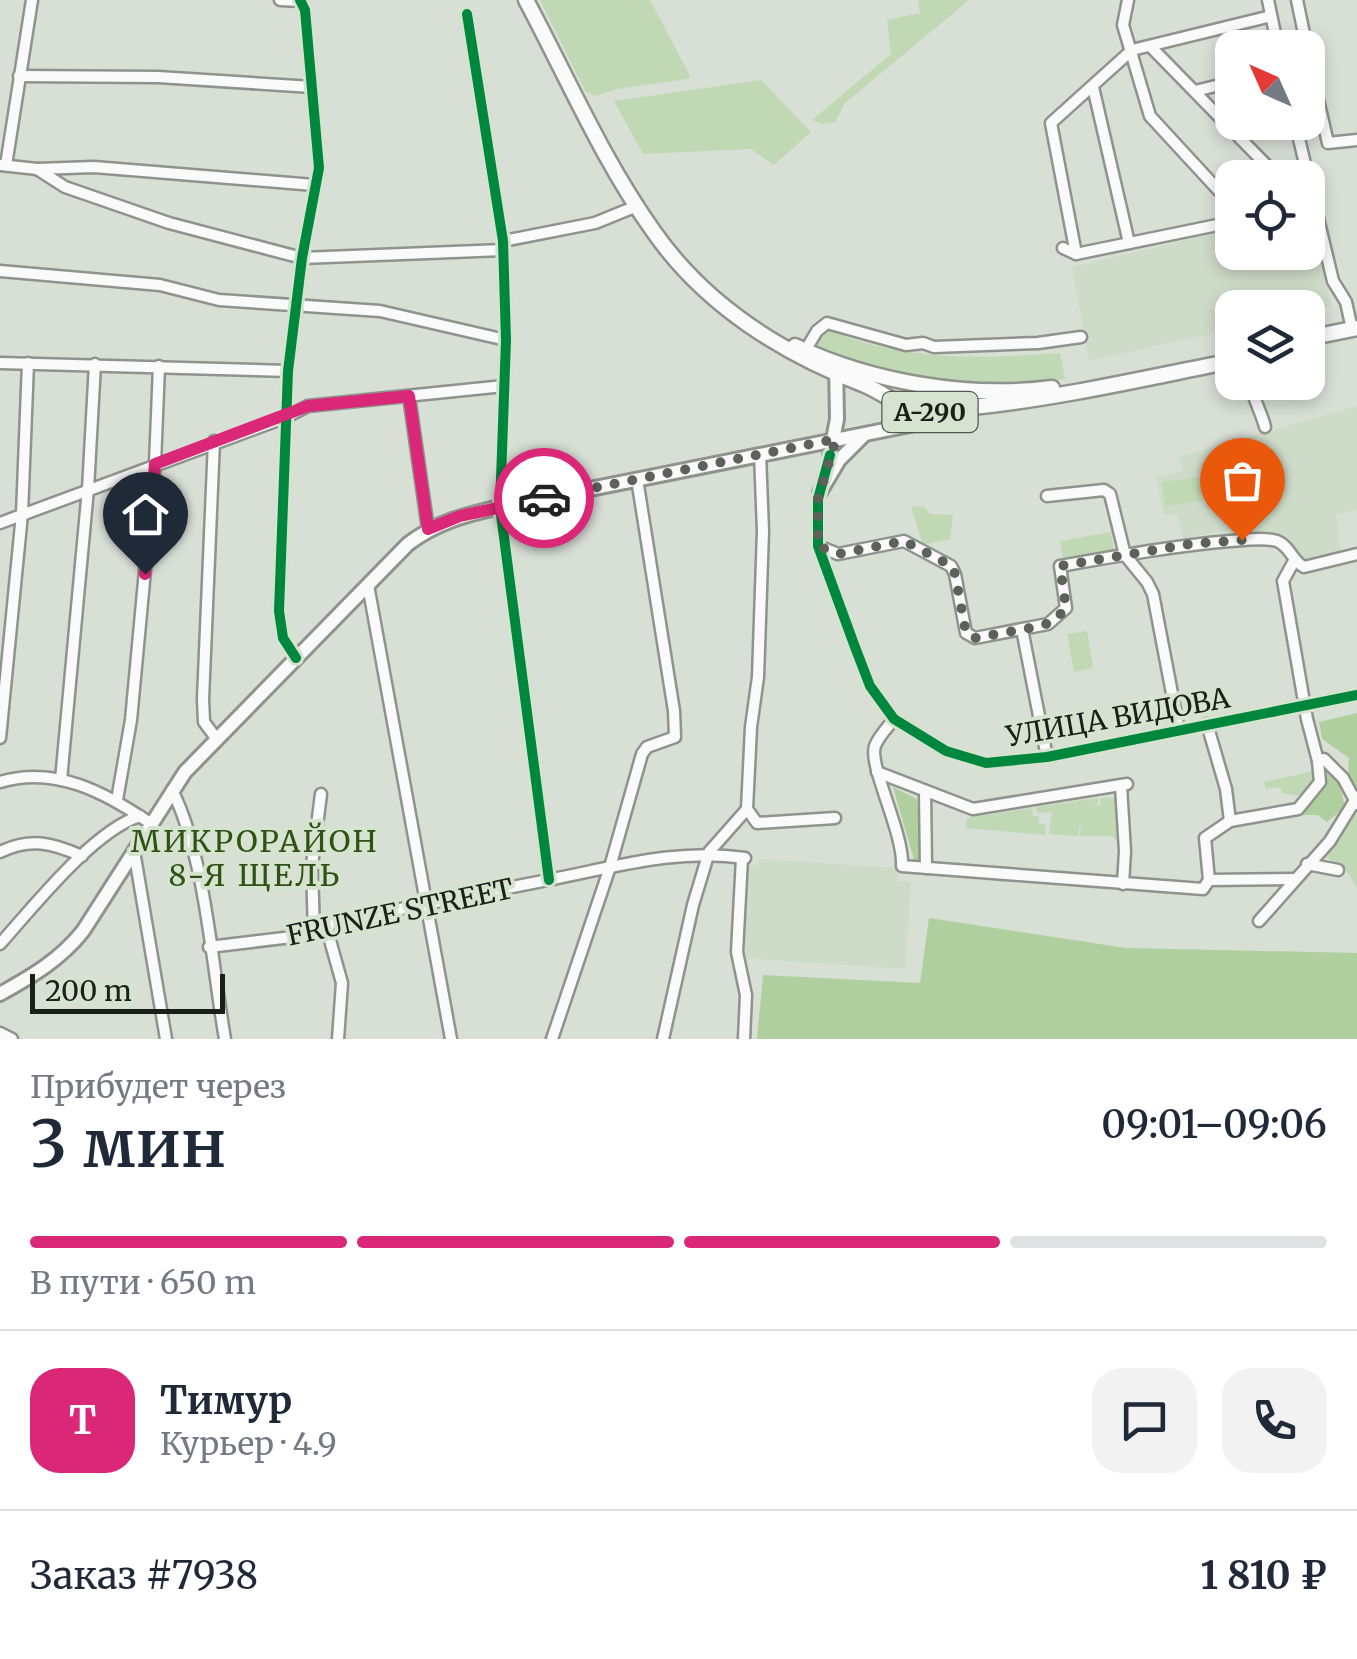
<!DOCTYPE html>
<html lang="ru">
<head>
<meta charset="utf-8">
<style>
  :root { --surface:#fff; --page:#f2f2f3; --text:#1f2937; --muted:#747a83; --line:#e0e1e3; --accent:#db2777 }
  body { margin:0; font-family:Merriweather,serif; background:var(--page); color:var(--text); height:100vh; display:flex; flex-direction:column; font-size:38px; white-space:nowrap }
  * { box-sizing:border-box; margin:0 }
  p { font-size:32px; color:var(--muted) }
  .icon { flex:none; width:55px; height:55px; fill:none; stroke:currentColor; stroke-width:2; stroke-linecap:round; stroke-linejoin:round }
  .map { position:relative; height:1039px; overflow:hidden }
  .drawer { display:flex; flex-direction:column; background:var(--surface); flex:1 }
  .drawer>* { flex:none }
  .needle { width:65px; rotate:315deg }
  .controls { position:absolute; left:1215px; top:30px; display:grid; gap:20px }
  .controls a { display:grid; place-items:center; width:110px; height:110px; border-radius:20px; background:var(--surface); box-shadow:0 5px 15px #0003; font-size:50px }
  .scale { position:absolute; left:30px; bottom:25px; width:195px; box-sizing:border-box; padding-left:10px; border:5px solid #1a1f18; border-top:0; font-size:28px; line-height:35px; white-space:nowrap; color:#1a1f18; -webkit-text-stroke:8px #d7e3d1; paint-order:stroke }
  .pin { position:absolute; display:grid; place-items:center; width:85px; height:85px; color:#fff; margin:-102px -42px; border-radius:50% 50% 50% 0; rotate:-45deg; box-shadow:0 0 10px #0007 }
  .pin .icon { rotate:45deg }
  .courier { position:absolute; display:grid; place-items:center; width:100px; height:100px; margin:-50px; border:8px solid #db2777; border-radius:50%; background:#fff; color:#222; box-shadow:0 2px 12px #0007 }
  .head em { font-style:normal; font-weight:600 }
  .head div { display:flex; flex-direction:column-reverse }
  .head { display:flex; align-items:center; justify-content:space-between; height:170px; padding:0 30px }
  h1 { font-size:65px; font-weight:600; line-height:75px }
  .bar { display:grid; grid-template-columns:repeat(4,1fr); gap:15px 10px; align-content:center; height:120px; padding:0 30px }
  .bar i { height:12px; border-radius:8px; background:var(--line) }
  .bar .active { background:var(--accent) }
  .bar p { grid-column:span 4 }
  .line { display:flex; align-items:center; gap:25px; padding:0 30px; border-top:2px solid var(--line) }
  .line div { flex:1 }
  .round { display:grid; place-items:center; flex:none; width:105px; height:105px; border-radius:30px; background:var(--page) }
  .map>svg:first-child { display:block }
  .built { fill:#cfdbc9 }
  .green { fill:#c1d8b5 }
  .forest { fill:#b0cf9e }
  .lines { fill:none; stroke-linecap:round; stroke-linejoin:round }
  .minor-casing { stroke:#8e938c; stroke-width:15 }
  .major-casing { stroke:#8e938c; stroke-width:18 }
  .highway-casing { stroke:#8e938c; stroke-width:19 }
  .minor { stroke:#f9faf9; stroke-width:10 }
  .major { stroke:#f9faf9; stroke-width:12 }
  .highway { stroke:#f9faf9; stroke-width:14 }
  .cycleway-casing { stroke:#d7e3d1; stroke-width:16 }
  .cycleway { stroke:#00873e; stroke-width:10 }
  .done { stroke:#5c625a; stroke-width:10; stroke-dasharray:0 18 }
  .route { stroke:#db2777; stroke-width:12 }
  .labels { text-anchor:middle; stroke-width:8; stroke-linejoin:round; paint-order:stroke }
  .shield { fill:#d7e3d1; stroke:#535a50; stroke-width:2.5 }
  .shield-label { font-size:25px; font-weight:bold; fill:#1a1f18 }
  .street-label { font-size:28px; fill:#1a1f18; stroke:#d7e3d1 }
  .neighbourhood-label { font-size:30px; letter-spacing:2.5px; fill:#2e5213; stroke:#d7e3d1 }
</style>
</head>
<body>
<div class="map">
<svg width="1357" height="1039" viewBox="0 0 1357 1039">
  <rect width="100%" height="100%" fill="#d8dfd5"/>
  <g class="built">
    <path d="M 1308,216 L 1332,307 L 1308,313 L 1308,308 L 1232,308 L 1232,329 L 1089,361 L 1072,267 L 1232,229 L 1232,252 L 1308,252 Z"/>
    <path d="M 1357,406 L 1357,510 L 1336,515 L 1341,553 L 1303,559 L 1282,540 L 1248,535 L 1247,527 L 1183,538 L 1178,514 L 1164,514 L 1156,478 L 1184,470 L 1179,457 Z"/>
    <path d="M 759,859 L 899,868 L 898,881 L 911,882 L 905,969 L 740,958 L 747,866 L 758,865 Z"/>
  </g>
  <g class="green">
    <path d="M 540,0 L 650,0 L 690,76 L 687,79 L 617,89 L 595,96 L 585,91 Z"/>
    <path d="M 918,0 L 969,0 L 845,103 L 835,122 L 823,124 L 812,120 L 891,54 L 887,20 L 920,13 Z"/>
    <path d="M 761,80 L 811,132 L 774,165 L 751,149 L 643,154 L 614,101 Z"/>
    <path d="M 830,331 C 903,361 983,359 1060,353 L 1065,379 C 985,395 889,380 815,348 L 821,335 Z"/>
    <path d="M 1199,477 L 1202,501 L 1165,506 L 1162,482 Z"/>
    <path d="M 911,506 L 924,507 L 930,514 L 953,515 L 950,539 L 923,545 Z"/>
    <path d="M 1111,532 L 1114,550 L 1063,558 L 1060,541 Z"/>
    <path d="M 1087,631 L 1093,668 L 1074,672 L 1067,634 Z"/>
    <path d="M 1318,770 L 1319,774 L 1308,797 L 1282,793 L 1280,787 L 1266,789 L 1264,782 Z"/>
    <path d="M 1116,797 L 1120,837 L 1116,840 L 1112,836 L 1080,836 L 1081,819 L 1078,836 L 1049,834 L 1052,812 L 1037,813 L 1036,807 L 1098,798 L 1098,804 L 1088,807 L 1100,805 L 1100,798 Z"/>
    <path d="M 1032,808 L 1033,816 L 1039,816 L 1039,823 L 1046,824 L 1045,835 L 966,828 L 967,818 Z"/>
    <path d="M 1350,813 L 1357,813 L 1357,888 L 1346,870 L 1323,855 Z"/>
  </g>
  <g class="forest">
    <path d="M 1357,713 L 1357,793 L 1348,776 L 1349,758 L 1322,739 L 1319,722 Z"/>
    <path d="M 1324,766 L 1339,783 L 1345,807 L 1327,822 L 1318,815 L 1297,815 C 1312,798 1324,789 1324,766 Z"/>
    <path d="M 893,787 L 917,799 L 923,863 L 915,863 Z"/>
    <path d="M 929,918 L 1126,948 L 1357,953 L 1357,1039 L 757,1039 L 763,975 L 920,983 Z"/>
  </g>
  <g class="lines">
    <defs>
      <g id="minor">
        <path d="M 280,0 L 301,1"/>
        <path d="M 1128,0 L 1123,25 L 1150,116 L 1232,205"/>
        <path d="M 1268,0 L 1278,48"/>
        <path d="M 1297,0 L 1307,48"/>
        <path d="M 467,14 L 503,241 L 506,340 L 500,507 L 549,880"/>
        <path d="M 1150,46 L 1279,178"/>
        <path d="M 1308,52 L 1312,74"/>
        <path d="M 1308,75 L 1312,74 L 1328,143 L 1357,140"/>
        <path d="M 19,76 L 158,77 L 312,87"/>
        <path d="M 1093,87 L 1129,243"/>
        <path d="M 1195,91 L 1232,82"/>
        <path d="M 1295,122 L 1333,281 L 1346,302 L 1352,329"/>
        <path d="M 0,165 L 37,169 L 94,167 L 314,185"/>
        <path d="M 6,165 L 32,0"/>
        <path d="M 37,169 L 65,187 L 169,223 L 302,258 L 503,250"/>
        <path d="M 503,241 L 595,223 L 637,206"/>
        <path d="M 1063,248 L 1076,254 L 1232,222"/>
        <path d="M 1076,254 L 1051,123 L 1132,50 L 1271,16"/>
        <path d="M 0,271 L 160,285 L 219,300 L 380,311 L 506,340"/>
        <path d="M 805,351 L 817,331 L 827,323 L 906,345 L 923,343 L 934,347 L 1038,343 L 1081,337"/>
        <path d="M 0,363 L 288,371"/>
        <path d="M 1250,382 C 1253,399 1261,411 1265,427"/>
        <path d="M 409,396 L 428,529"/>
        <path d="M 214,441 L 203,699 L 204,722 L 216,738"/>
        <path d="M 830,455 L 818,499 L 818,546 L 855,647 L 870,686 L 894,719 L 946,751 L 986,763 L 1047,757 L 1357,695"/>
        <path d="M 1047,496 L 1104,490 L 1110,494 L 1125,555 L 1147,582 L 1153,594 L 1179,730"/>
        <path d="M 0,523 L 284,418 L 308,406 L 504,386"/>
        <path d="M 818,546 L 838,554 L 904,541 L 951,566 L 955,574 L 966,633 L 975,638 L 1048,624 L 1066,608 L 1060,566 C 1117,556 1173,546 1230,541 C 1245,540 1262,537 1277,541 C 1290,546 1292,561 1304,567 L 1357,554"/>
        <path d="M 1294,561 L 1283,581 L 1307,719 L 1318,761 L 1324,759 L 1343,778 L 1357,804"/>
        <path d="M 368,585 L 451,1039"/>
        <path d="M 1022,629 L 1047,757"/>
        <path d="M 296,658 L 283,638 L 279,611 L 288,371 L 302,258 L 319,168 L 305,10 L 300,0"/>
        <path d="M 894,719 C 888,727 878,737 875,746 C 868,765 904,833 902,866 L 1203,889 L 1209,880 L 1295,879"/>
        <path d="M 1207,724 L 1226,789 L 1230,821"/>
        <path d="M 0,738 L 22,514 L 28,363"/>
        <path d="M 877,772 L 973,809 L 1127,784"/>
        <path d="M 61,780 L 88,489 L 95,364"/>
        <path d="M 0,782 C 55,765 106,793 150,823"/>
        <path d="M 1121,786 L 1125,851 L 1123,884"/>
        <path d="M 172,790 C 205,855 212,965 225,1039"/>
        <path d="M 925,791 L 926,868"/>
        <path d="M 117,800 L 131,720 L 155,464 L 159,366"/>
        <path d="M 747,809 L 757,823 L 835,818"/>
        <path d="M 134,851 L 166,1039"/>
        <path d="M 0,852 C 31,837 52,843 82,856"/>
        <path d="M 742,858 L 737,952 L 746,995 L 744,1039"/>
        <path d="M 1307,864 L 1338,870"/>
        <path d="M 1209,880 L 1205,838 L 1230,821 L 1298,809 L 1320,782 L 1318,761"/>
        <path d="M 1259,921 L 1330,841 L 1357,797"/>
        <path d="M 328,933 L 329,923 C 402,908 475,895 548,880 C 615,867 677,848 745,858"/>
        <path d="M 328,933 L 342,983 L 338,1039"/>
        <path d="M 314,934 L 312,865 L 321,794"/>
        <path d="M 0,944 C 33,907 94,830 140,816"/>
        <path d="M 209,947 L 317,934"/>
        <path d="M 0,1033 L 12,1039"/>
        <path d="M 552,1039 L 610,867 L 642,754 L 647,747 L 675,737 L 674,711 L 637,479"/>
        <path d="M 663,1039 L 693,905 L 709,852 L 747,809 L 751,727 L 758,677 L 763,531 L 760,454"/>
      </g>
      <g id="major">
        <path d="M 830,455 L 837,419 L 836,365"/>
        <path d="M 820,492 L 839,460 L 864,435"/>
        <path d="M 0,994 C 32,976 60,960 83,931 L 185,772 L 408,544 C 437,522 465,515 500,507 L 950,417"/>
      </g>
      <g id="highway">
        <path d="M 526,0 C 567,77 603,161 654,232 C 705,305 783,354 865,385 C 882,392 903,409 919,412 C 935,415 955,409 972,407 C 1060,398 1146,378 1232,361"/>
        <path d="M 1308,338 L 1357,328"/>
        <path d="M 795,346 C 872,382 968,399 1052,388"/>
      </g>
    </defs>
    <use href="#minor" class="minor-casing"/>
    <use href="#major" class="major-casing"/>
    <use href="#highway" class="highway-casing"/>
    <use href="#minor" class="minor"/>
    <use href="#major" class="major"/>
    <use href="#highway" class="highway"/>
    <defs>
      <g id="cycleway">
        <path d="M 467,14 L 503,241 L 506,340 L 500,507 L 549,880"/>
        <path d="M 830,455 L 818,499 L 818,546 L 855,647 L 870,686 L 894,719 L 946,751 L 986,763 L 1047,757 L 1357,695"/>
        <path d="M 296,658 L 283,638 L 279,611 L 288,371 L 302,258 L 319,168 L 305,10 L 300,0"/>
      </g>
    </defs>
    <use href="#cycleway" class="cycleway-casing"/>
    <use href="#cycleway" class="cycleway"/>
  </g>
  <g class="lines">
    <path class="done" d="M 544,498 L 836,439 L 818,499 L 818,546 L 838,554 L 904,541 L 952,566 L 955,574 L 966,633 L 975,638 L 1041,626 L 1054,621 L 1066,608 L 1060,566 L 1190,544 L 1242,540"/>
    <path class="route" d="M 145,574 L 155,464 L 308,406 L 409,396 L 428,529 L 460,516 L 544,498"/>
  </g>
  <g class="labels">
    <rect class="shield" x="882.5" y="392" width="95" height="40" rx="8"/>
    <g class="shield-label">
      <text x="930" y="421">А-290</text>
    </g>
    <g class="street-label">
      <text transform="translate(1118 717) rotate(-10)" y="10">УЛИЦА ВИДОВА</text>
      <text transform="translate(400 912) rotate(-12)" y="10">FRUNZE STREET</text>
    </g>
    <g class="neighbourhood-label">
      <text x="255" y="852">МИКРОРАЙОН<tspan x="255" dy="34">8-Я ЩЕЛЬ</tspan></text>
    </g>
  </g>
</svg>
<div class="controls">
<a><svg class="needle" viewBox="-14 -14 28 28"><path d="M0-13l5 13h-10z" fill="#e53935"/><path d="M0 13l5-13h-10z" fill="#747a83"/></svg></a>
<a><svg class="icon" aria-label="locate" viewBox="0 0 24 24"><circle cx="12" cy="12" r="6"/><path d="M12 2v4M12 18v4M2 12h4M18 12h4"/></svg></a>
<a><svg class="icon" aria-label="layers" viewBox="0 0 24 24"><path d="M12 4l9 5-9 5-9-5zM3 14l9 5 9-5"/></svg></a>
</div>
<div class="scale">200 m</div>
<div class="pin" style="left:1242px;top:540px;background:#ea580c"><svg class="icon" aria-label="bag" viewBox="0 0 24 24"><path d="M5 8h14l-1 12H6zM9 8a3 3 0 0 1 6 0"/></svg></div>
<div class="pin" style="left:145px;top:574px;background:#1f2937"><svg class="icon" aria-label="home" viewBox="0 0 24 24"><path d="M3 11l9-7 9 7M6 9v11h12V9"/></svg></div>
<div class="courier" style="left:544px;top:498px"><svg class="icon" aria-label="car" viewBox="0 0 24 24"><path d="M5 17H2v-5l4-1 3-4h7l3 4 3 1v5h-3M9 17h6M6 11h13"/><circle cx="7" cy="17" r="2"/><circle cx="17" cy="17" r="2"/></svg></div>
</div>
<section class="drawer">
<div class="head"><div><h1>3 мин</h1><p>Прибудет через</p></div><em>09:01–09:06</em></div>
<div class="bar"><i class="active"></i><i class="active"></i><i class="active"></i><i></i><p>В пути · 650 m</p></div>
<div class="line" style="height:180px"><b class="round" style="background:var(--accent);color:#fff">Т</b><div><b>Тимур</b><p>Курьер · 4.9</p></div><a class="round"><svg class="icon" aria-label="chat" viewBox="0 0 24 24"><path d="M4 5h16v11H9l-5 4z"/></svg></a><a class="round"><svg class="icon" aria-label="phone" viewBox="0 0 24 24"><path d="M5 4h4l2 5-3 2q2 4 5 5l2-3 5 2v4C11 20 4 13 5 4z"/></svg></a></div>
<div class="line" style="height:130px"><div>Заказ #7938</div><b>1 810 ₽</b></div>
</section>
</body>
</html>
